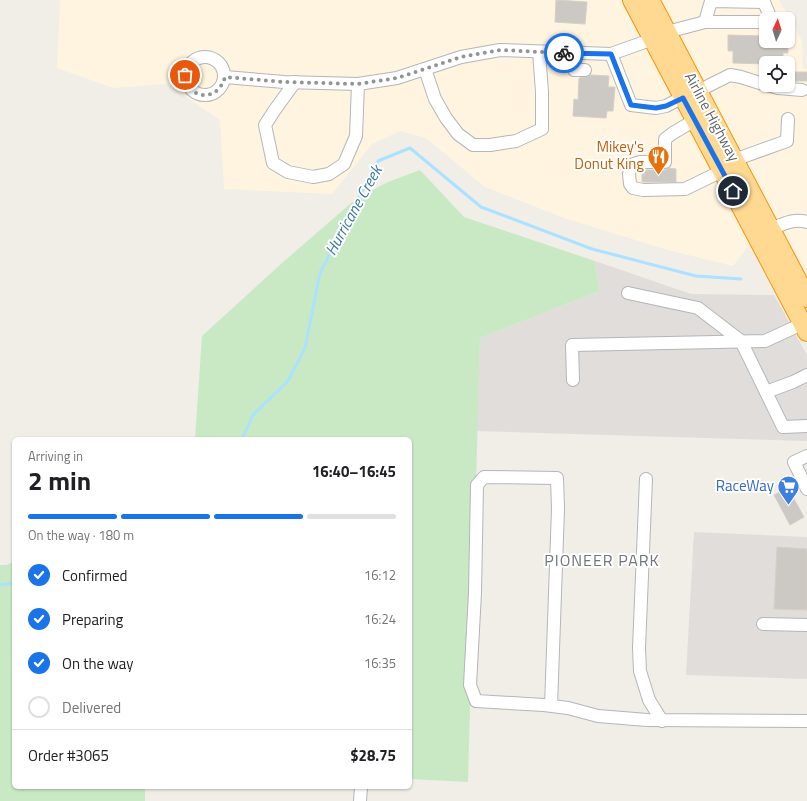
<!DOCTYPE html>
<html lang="en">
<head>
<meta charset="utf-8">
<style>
  :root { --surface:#fff; --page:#f2f2f2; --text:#202124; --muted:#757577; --line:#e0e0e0; --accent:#1a73e8 }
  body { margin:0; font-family:"Titillium Web",sans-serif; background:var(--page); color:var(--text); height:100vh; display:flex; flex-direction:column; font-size:15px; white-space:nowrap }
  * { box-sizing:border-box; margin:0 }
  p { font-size:13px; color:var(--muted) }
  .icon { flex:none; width:22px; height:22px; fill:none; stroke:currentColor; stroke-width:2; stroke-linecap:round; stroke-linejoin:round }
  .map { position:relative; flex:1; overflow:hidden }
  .panel { position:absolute; left:12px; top:437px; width:400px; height:352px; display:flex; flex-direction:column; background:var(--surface); border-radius:6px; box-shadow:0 1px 3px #0004 }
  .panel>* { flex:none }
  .needle { width:26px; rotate:4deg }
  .buttons { position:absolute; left:759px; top:12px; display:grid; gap:8px }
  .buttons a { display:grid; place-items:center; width:36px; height:36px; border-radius:6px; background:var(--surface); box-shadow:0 1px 3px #0004; font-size:20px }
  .pin { position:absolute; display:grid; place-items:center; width:34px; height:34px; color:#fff; margin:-17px; border:2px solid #fff; border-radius:50%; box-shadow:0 1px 4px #0007 }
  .courier { position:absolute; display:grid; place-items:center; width:40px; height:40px; margin:-20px; border:3px solid #1a73e8; border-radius:50%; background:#fff; color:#222; box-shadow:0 1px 5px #0007 }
  .summary em { font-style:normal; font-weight:700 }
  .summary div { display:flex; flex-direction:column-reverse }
  .summary { display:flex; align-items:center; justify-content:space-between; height:68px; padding:0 16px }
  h1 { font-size:26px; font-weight:700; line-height:30px }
  .bar { display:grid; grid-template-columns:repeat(4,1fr); gap:6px 4px; align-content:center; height:48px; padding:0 16px }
  .bar i { height:5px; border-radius:3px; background:var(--line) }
  .bar .selected { background:var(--accent) }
  .bar p { grid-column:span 4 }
  .line { display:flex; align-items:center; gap:10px; padding:0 16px; border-top:1px solid var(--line) }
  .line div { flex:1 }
  ol { padding:0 16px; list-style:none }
  li { display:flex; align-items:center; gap:12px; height:44px }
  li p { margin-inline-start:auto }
  li .icon { padding:4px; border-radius:50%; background:var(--accent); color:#fff; stroke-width:4 }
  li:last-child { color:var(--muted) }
  li i { width:22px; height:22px; border:2px solid var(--line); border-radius:50% }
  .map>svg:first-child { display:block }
  .commercial { fill:#fff4df; fill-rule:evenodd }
  .industrial { fill:#e0ddda }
  .green { fill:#c8e9c4 }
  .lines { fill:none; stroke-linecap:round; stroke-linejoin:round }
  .stream { stroke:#aae2ff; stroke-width:3 }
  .building { fill:#ccc9c5; stroke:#d6cfc6 }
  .minor-casing { stroke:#b3b6ba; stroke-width:14 }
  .highway-casing { stroke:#f99300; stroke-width:20 }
  .minor { stroke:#fff; stroke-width:12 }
  .highway { stroke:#ffd891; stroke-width:18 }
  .done { stroke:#929495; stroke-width:4; stroke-dasharray:0 7.2 }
  .route { stroke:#1a73e8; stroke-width:5 }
  .labels { text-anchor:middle; stroke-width:4; stroke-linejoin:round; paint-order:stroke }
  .street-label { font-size:15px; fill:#5f6468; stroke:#fff }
  .food-label { font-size:15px; fill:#c56008; stroke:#fff; text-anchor:end }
  .shop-label { font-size:15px; fill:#366cbe; stroke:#fff; text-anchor:end }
  .water-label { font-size:16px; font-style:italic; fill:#3d78a3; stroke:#fff }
  .neighbourhood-label { font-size:16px; letter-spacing:1px; fill:#70767a; stroke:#fff }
</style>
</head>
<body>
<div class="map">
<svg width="807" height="801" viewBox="0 0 807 801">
  <rect width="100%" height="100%" fill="#f1eee8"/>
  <g class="commercial">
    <path d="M 60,0 L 621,0 L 750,243 L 733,266 L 668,250 L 567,219 L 485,187 L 426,138 L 400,131 L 372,144 L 332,194 L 224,189 L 220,120 L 167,84 L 113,88 L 57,68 Z"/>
    <path d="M 661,0 L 779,0 L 802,41 L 803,68 L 807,69 L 807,276 ZM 766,19 L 788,19 L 788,41 L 766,41 ZM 766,63 L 788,63 L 788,85 L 766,85 Z"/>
  </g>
  <g class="industrial">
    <path d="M 595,261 L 691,294 L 774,295 L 807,355 L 807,441 L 477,431 L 480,338 L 599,291 Z"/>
    <path d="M 694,532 L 807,537 L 807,679 L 686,675 Z"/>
  </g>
  <g class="green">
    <path d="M 420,170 L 464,217 L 595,261 L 599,291 L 480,338 L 468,782 L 410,779 L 410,439 L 195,439 L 202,336 L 282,263 L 357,198 L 388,182 Z"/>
    <path d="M 14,562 L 14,787 L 145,787 L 145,801 L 0,801 L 0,565 L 6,565 Z"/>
  </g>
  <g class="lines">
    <g class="stream">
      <path d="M 242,439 L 253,415 L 288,381 L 305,348 L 320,273 L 378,161 L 410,148 L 481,207 L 592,249 L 696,276 L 741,279"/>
      <path d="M 0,585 L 14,583"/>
    </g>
  </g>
  <g class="building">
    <path d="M 556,0 L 587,2 L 585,24 L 555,22 Z"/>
    <path d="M 728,35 L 766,36 L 766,41 L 788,41 L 788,53 L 783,53 L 783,63 L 766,63 L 766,64 L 733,63 L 733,51 L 728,51 Z"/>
    <rect x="788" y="72" width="19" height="9"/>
    <path d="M 591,75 L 609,76 L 608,87 L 615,87 L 613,111 L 607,111 L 606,118 L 573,116 L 574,99 L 578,100 L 579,78 L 585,77 Z"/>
    <path d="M 669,168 L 676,169 L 676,182 L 642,182 L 642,170 L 665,170 Z"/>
    <path d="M 788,488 L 804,517 L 790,525 L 774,495 Z"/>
    <path d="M 777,547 L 807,549 L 807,610 L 774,609 Z"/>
  </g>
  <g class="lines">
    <defs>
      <g id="minor">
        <path d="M 705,22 L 711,1 L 764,2 L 771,19"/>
        <path d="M 575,53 L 574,70 L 585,70"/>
        <path d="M 611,54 L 631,105 L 656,108 L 666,106 L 683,97"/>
        <circle cx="205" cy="76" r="19"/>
        <path d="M 425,69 L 435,99 L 446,118 L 458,134 L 473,145 L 490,145 L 516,141 L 542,129 L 542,92 L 539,52"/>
        <path d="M 225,77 L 284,82 L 358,84 L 397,78 L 461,57 L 500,50 L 611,54 L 653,39 L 667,32 L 705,22 L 766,22"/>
        <path d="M 295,82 L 274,111 L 265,125 L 273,163 L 288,172 L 313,177 L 329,174 L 344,164 L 356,136 L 358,84"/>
        <path d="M 767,85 L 778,88 L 802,90"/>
        <path d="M 698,91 L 730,75 L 741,77 L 766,85"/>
        <path d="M 695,120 L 673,133 L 665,139 L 665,162 L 640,162 L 631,165 L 629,174 L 630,184 L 633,188 L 643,190 L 685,189 L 722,171"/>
        <path d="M 734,160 L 787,141 L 788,119"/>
        <path d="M 771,229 C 783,224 794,218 807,222"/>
        <path d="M 628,293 L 698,308 L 741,341 L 783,427 L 807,426"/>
        <path d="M 573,380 L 572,345 L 765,341 L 802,324"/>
        <path d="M 766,392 L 793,382 L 807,375"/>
        <path d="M 807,456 L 794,462 L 807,489"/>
        <path d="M 646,479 L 639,648 L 640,671 L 649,700 L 662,721"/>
        <path d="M 763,624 L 807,625"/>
        <path d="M 551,706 L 558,509 L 557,478 L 484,477 L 477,485 L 475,593 L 470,685 L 476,701 L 544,705 L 568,708 L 598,716 L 647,720 L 807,721"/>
        <path d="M 360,801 L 361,787"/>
      </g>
      <g id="highway">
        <path d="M 632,0 L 807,332"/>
        <path d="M 650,0 L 807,298"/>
      </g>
    </defs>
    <use href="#minor" class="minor-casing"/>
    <use href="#highway" class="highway-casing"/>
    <use href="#minor" class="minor"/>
    <use href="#highway" class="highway"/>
  </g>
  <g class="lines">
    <path class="done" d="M 185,75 C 189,101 218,102 225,77 L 284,82 L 358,84 L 397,78 L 461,57 L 500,50 L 564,53"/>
    <path class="route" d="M 564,53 L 611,54 L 631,105 L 656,108 L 666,106 L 683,98 L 733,191"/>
  </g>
  <defs>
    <symbol id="restaurant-pin" viewBox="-11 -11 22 30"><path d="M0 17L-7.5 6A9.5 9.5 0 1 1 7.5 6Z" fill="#e8710a" stroke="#fff"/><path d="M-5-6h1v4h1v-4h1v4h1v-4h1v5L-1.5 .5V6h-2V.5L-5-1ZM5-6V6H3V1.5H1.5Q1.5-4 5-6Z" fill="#fff"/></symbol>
    <symbol id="supermarket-pin" viewBox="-11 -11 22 30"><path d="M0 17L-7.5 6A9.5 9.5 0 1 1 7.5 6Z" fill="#3f7fe0" stroke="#fff"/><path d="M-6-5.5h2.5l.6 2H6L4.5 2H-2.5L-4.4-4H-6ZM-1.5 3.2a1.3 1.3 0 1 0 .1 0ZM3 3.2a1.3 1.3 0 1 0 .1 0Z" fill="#fff"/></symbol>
  </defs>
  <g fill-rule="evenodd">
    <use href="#restaurant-pin" x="646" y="144" width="25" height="34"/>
    <use href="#supermarket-pin" x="776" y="474" width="25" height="34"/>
  </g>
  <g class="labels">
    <g class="street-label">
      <text transform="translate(712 117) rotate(62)" y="5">Airline Highway</text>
    </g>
    <g class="food-label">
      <text x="644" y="152">Mikey's<tspan x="644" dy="17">Donut King</tspan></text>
    </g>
    <g class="shop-label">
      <text x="774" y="491">RaceWay</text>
    </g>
    <g class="water-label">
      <text transform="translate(353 210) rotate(-61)" y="6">Hurricane Creek</text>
    </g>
    <g class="neighbourhood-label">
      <text x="602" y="566">PIONEER PARK</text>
    </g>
  </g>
</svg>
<div class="buttons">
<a><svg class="needle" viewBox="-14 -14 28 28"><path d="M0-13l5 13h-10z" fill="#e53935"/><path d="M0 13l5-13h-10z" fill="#757577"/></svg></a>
<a><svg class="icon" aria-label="locate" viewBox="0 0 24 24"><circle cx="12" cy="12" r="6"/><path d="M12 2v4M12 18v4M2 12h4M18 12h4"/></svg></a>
</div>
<div class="pin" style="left:185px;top:75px;background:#ea580c"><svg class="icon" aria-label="bag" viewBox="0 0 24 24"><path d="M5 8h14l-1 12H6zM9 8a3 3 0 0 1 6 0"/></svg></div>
<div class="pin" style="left:733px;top:191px;background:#1f2937"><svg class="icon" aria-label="home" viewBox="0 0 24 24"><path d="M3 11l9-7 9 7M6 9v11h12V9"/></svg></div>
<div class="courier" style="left:564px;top:53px"><svg class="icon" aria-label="bike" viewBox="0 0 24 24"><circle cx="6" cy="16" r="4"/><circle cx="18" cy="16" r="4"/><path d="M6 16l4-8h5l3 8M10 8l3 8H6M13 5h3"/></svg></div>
<section class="panel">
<div class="summary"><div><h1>2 min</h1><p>Arriving in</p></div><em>16:40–16:45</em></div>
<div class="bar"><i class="selected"></i><i class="selected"></i><i class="selected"></i><i></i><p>On the way · 180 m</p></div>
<ol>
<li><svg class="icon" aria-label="check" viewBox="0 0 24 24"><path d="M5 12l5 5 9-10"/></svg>Confirmed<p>16:12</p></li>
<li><svg class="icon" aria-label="check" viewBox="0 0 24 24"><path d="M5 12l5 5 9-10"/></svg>Preparing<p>16:24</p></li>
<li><svg class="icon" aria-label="check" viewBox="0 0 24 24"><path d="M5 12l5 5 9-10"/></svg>On the way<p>16:35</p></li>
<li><i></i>Delivered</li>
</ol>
<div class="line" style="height:52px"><div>Order #3065</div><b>$28.75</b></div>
</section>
</div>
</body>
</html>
